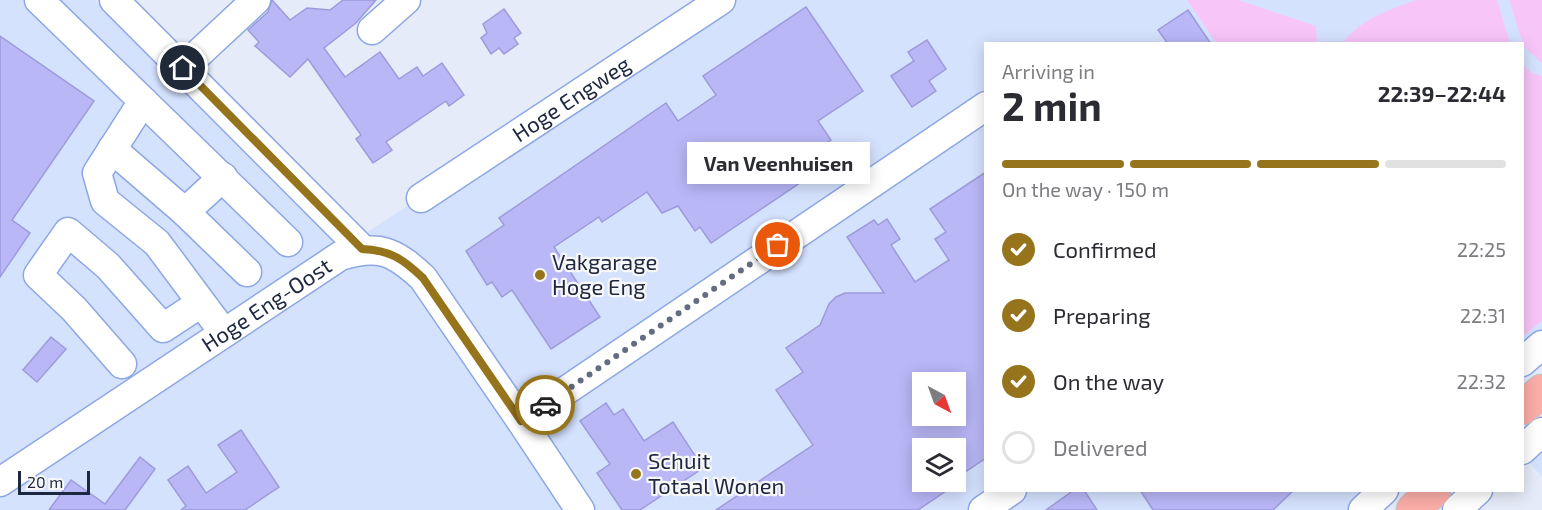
<!DOCTYPE html>
<html lang="en">
<head>
<meta charset="utf-8">
<style>
  :root { --surface:#fff; --page:#f7f7f7; --text:#2b2b33; --muted:#7c7c81; --line:#e1e1e2; --accent:#96741c }
  body { margin:0; font-family:"Exo 2",sans-serif; background:var(--page); color:var(--text); height:100vh; display:flex; flex-direction:column; font-size:22px; white-space:nowrap }
  * { box-sizing:border-box; margin:0 }
  p { font-size:20px; color:var(--muted) }
  .icon { flex:none; width:33px; height:33px; fill:none; stroke:currentColor; stroke-width:2; stroke-linecap:round; stroke-linejoin:round }
  .map { position:relative; flex:1; overflow:hidden }
  .panel { position:absolute; left:984px; top:42px; width:540px; height:450px; display:flex; flex-direction:column; background:var(--surface); border-radius:0px; box-shadow:0 3px 15px #0003 }
  .panel>* { flex:none }
  .needle { width:39px; rotate:139deg }
  .tools { position:absolute; left:912px; top:372px; display:grid; gap:12px }
  .tools a { display:grid; place-items:center; width:54px; height:54px; border-radius:0px; background:var(--surface); box-shadow:0 3px 15px #0003; font-size:30px }
  .scale { position:absolute; left:18px; bottom:15px; width:72px; box-sizing:border-box; padding-left:6px; border:3px solid #1d273f; border-top:0; font-size:16px; line-height:21px; white-space:nowrap; color:#1d273f; -webkit-text-stroke:4px #f8f8f8; paint-order:stroke }
  .pin { position:absolute; display:grid; place-items:center; width:51px; height:51px; color:#fff; margin:-26px; border:3px solid #fff; border-radius:50%; box-shadow:0 2px 6px #0007 }
  .courier { position:absolute; display:grid; place-items:center; width:60px; height:60px; margin:-30px; border:4px solid #96741c; border-radius:50%; background:#fff; color:#222; box-shadow:0 2px 8px #0007 }
  .bubble { position:absolute; height:42px; border-radius:0px; background:var(--surface); box-shadow:0 3px 15px #0003; font-size:20px; font-weight:700; line-height:42px; text-align:center }
  .summary em { font-style:normal; font-weight:700 }
  .summary div { display:flex; flex-direction:column-reverse }
  .summary { display:flex; align-items:center; justify-content:space-between; height:102px; padding:0 18px }
  h1 { font-size:39px; font-weight:700; line-height:45px }
  .bar { display:grid; grid-template-columns:repeat(4,1fr); gap:9px 6px; align-content:center; height:72px; padding:0 18px }
  .bar i { height:8px; border-radius:4px; background:var(--line) }
  .bar .selected { background:var(--accent) }
  .bar p { grid-column:span 4 }
  ol { padding:0 18px; list-style:none }
  li { display:flex; align-items:center; gap:18px; height:66px }
  li p { margin-inline-start:auto }
  li .icon { padding:6px; border-radius:50%; background:var(--accent); color:#fff; stroke-width:4 }
  li:last-child { color:var(--muted) }
  li i { width:33px; height:33px; border:3px solid var(--line); border-radius:50% }
  .map>svg:first-child { display:block }
  .built { fill:#d5e2fe; fill-rule:evenodd }
  .green { fill:#f8c5f9 }
  .building { fill:#b9b7f6; stroke:#9d9bdb; stroke-width:1.5; fill-rule:evenodd }
  .lines { fill:none; stroke-linecap:round; stroke-linejoin:round }
  .minor-casing { stroke:#8ca7e4; stroke-width:31 }
  .major-casing { stroke:#c4c7cd; stroke-width:35 }
  .minor { stroke:#fff; stroke-width:28 }
  .major { stroke:#fbada8; stroke-width:33 }
  .done { stroke:#636c80; stroke-width:6; stroke-dasharray:0 10.8 }
  .route { stroke:#96741c; stroke-width:8 }
  .poi-dot { fill:#96741c; stroke:#f8f8f8; stroke-width:2 }
  .labels { text-anchor:middle; stroke-width:4.5; stroke-linejoin:round; paint-order:stroke }
  .street-label { font-size:22px; fill:#1d273f; stroke:#f8f8f8 }
  .poi-label { font-size:22px; fill:#1d273f; stroke:#f8f8f8; text-anchor:start }
</style>
</head>
<body>
<div class="map">
<svg width="1542" height="510" viewBox="0 0 1542 510">
  <rect width="100%" height="100%" fill="#e5ebf8"/>
  <g class="built">
    <path d="M 0,0 L 95,0 L 349,244 L 722,0 L 1542,0 L 1542,363 L 1523,380 L 1522,44 L 986,44 L 986,490 L 1401,491 L 1380,510 L 0,510 ZM 922,382 L 956,382 L 956,416 L 922,416 ZM 922,448 L 956,448 L 956,482 L 922,482 Z"/>
    <path d="M 1542,451 L 1542,477 L 1529,462 Z"/>
  </g>
  <g class="green">
    <path d="M 1187,0 L 1238,0 L 1316,26 L 1317,43 L 1216,43 Z"/>
    <path d="M 1416,0 L 1497,0 L 1510,43 L 1343,43 C 1360,19 1389,10 1416,0 Z"/>
    <path d="M 1509,0 L 1542,0 L 1542,63 L 1524,47 Z"/>
    <path d="M 1522,64 L 1532,73 L 1542,76 L 1542,321 L 1523,336 Z"/>
  </g>
  <g class="building">
    <path d="M 272,0 L 290,20 L 307,8 L 330,10 L 343,0 L 376,0 L 356,23 L 324,48 L 345,77 L 380,52 L 399,79 L 417,67 L 423,76 L 442,63 L 464,95 L 449,106 L 446,101 L 386,142 L 392,150 L 373,163 L 356,139 L 361,135 L 308,59 L 290,77 L 255,46 L 259,42 L 248,30 L 268,12 Z"/>
    <path d="M 806,7 L 863,91 L 818,121 L 831,140 L 807,157 L 816,172 L 711,243 L 700,227 L 695,231 L 678,206 L 662,213 L 647,192 L 602,222 L 599,217 L 554,247 L 600,317 L 551,349 L 512,290 L 502,297 L 492,282 L 487,285 L 466,251 L 504,225 L 499,218 L 666,103 L 678,121 L 716,95 L 703,76 Z"/>
    <path d="M 504,9 L 521,33 L 514,38 L 518,44 L 504,54 L 499,48 L 491,54 L 481,38 L 487,33 L 483,24 Z"/>
    <path d="M 1188,10 L 1211,44 L 1168,44 L 1158,30 Z"/>
    <path d="M 0,36 L 94,101 L 12,220 L 30,233 L 0,277 Z"/>
    <path d="M 927,40 L 946,69 L 929,81 L 936,91 L 912,107 L 891,76 L 914,61 L 908,52 Z"/>
    <path d="M 986,172 L 986,458 L 956,478 L 956,448 L 922,448 L 922,482 L 950,482 L 943,486 L 946,491 L 918,510 L 716,510 L 813,445 L 776,390 L 803,372 L 786,348 L 820,325 L 829,304 L 836,297 L 845,293 L 884,293 L 847,237 L 874,220 L 878,225 L 887,219 L 900,239 L 891,245 L 915,282 L 949,260 L 935,239 L 946,232 L 930,209 ZM 922,382 L 956,382 L 956,416 L 922,416 Z"/>
    <path d="M 51,337 L 66,349 L 37,382 L 23,370 Z"/>
    <path d="M 606,403 L 614,415 L 623,409 L 644,441 L 673,422 L 703,468 L 640,510 L 622,510 L 597,473 L 610,464 L 580,421 Z"/>
    <path d="M 241,430 L 279,487 L 245,510 L 181,510 L 186,506 L 168,480 L 188,466 L 206,493 L 237,472 L 218,445 Z"/>
    <path d="M 140,457 L 155,469 L 125,510 L 49,510 L 71,480 L 105,504 Z"/>
    <path d="M 1074,490 L 1084,490 L 1097,510 L 1046,510 Z"/>
    <path d="M 1140,490 L 1294,490 L 1273,510 L 1153,510 Z"/>
  </g>
  <g class="lines">
    <defs>
      <g id="minor">
        <path d="M 39,0 L 143,101"/>
        <path d="M 114,0 L 362,249"/>
        <path d="M 372,30 L 406,0"/>
        <path d="M 183,68 L 256,0"/>
        <path d="M 112,149 L 185,212"/>
        <path d="M 223,177 L 185,212 L 247,272"/>
        <path id="s1" d="M 421,198 L 721,0"/>
        <path d="M 224,333 L 157,243 L 105,201 L 97,173 L 143,101 L 288,242"/>
        <path d="M 1522,362 L 1542,345"/>
        <path d="M 122,364 L 74,309 L 38,275 L 68,232 L 108,266 L 163,328 L 201,303"/>
        <path d="M 1522,450 L 1542,432"/>
        <path id="s2" d="M 0,482 L 340,256 C 379,244 394,251 423,278 L 521,421"/>
        <path d="M 580,510 L 521,421 L 986,106"/>
        <path d="M 983,510 L 1012,490"/>
        <path d="M 1363,510 L 1384,490"/>
        <path d="M 1457,510 L 1478,490"/>
      </g>
      <g id="major">
        <path d="M 1522,408 L 1542,391"/>
        <path d="M 1413,510 L 1434,490"/>
      </g>
    </defs>
    <use href="#minor" class="minor-casing"/>
    <use href="#major" class="major-casing"/>
    <use href="#minor" class="minor"/>
    <use href="#major" class="major"/>
  </g>
  <g class="lines">
    <path class="done" d="M 545,405 L 778,245"/>
    <path class="route" d="M 183,68 L 362,249 C 390,250 403,259 423,278 L 521,421 L 545,405"/>
  </g>
  <g class="poi-dot">
    <circle cx="540" cy="275" r="6"/>
    <circle cx="636" cy="474" r="6"/>
  </g>
  <g class="labels">
    <g class="street-label">
      <text dy="8" stroke="none"><textPath href="#s1" startOffset="180">Hoge Engweg</textPath></text>
      <text dy="8" stroke="none"><textPath href="#s2" startOffset="320">Hoge Eng-Oost</textPath></text>
    </g>
    <g class="poi-label">
      <text x="552" y="270">Vakgarage<tspan x="552" dy="25">Hoge Eng</tspan></text>
      <text x="648" y="469">Schuit<tspan x="648" dy="25">Totaal Wonen</tspan></text>
    </g>
  </g>
</svg>
<div class="tools">
<a><svg class="needle" viewBox="-14 -14 28 28"><path d="M0-13l5 13h-10z" fill="#e53935"/><path d="M0 13l5-13h-10z" fill="#7c7c81"/></svg></a>
<a><svg class="icon" aria-label="layers" viewBox="0 0 24 24"><path d="M12 4l9 5-9 5-9-5zM3 14l9 5 9-5"/></svg></a>
</div>
<div class="scale">20 m</div>
<div class="pin" style="left:778px;top:245px;background:#ea580c"><svg class="icon" aria-label="bag" viewBox="0 0 24 24"><path d="M5 8h14l-1 12H6zM9 8a3 3 0 0 1 6 0"/></svg></div>
<div class="pin" style="left:183px;top:68px;background:#1f2937"><svg class="icon" aria-label="home" viewBox="0 0 24 24"><path d="M3 11l9-7 9 7M6 9v11h12V9"/></svg></div>
<div class="courier" style="left:545px;top:405px"><svg class="icon" aria-label="car" viewBox="0 0 24 24"><path d="M5 17H2v-5l4-1 3-4h7l3 4 3 1v5h-3M9 17h6M6 11h13"/><circle cx="7" cy="17" r="2"/><circle cx="17" cy="17" r="2"/></svg></div>
<div class="bubble" style="left:687px;top:142px;width:183px">Van Veenhuisen</div>
<section class="panel">
<div class="summary"><div><h1>2 min</h1><p>Arriving in</p></div><em>22:39–22:44</em></div>
<div class="bar"><i class="selected"></i><i class="selected"></i><i class="selected"></i><i></i><p>On the way · 150 m</p></div>
<ol>
<li><svg class="icon" aria-label="check" viewBox="0 0 24 24"><path d="M5 12l5 5 9-10"/></svg>Confirmed<p>22:25</p></li>
<li><svg class="icon" aria-label="check" viewBox="0 0 24 24"><path d="M5 12l5 5 9-10"/></svg>Preparing<p>22:31</p></li>
<li><svg class="icon" aria-label="check" viewBox="0 0 24 24"><path d="M5 12l5 5 9-10"/></svg>On the way<p>22:32</p></li>
<li><i></i>Delivered</li>
</ol>
</section>
</div>
</body>
</html>
